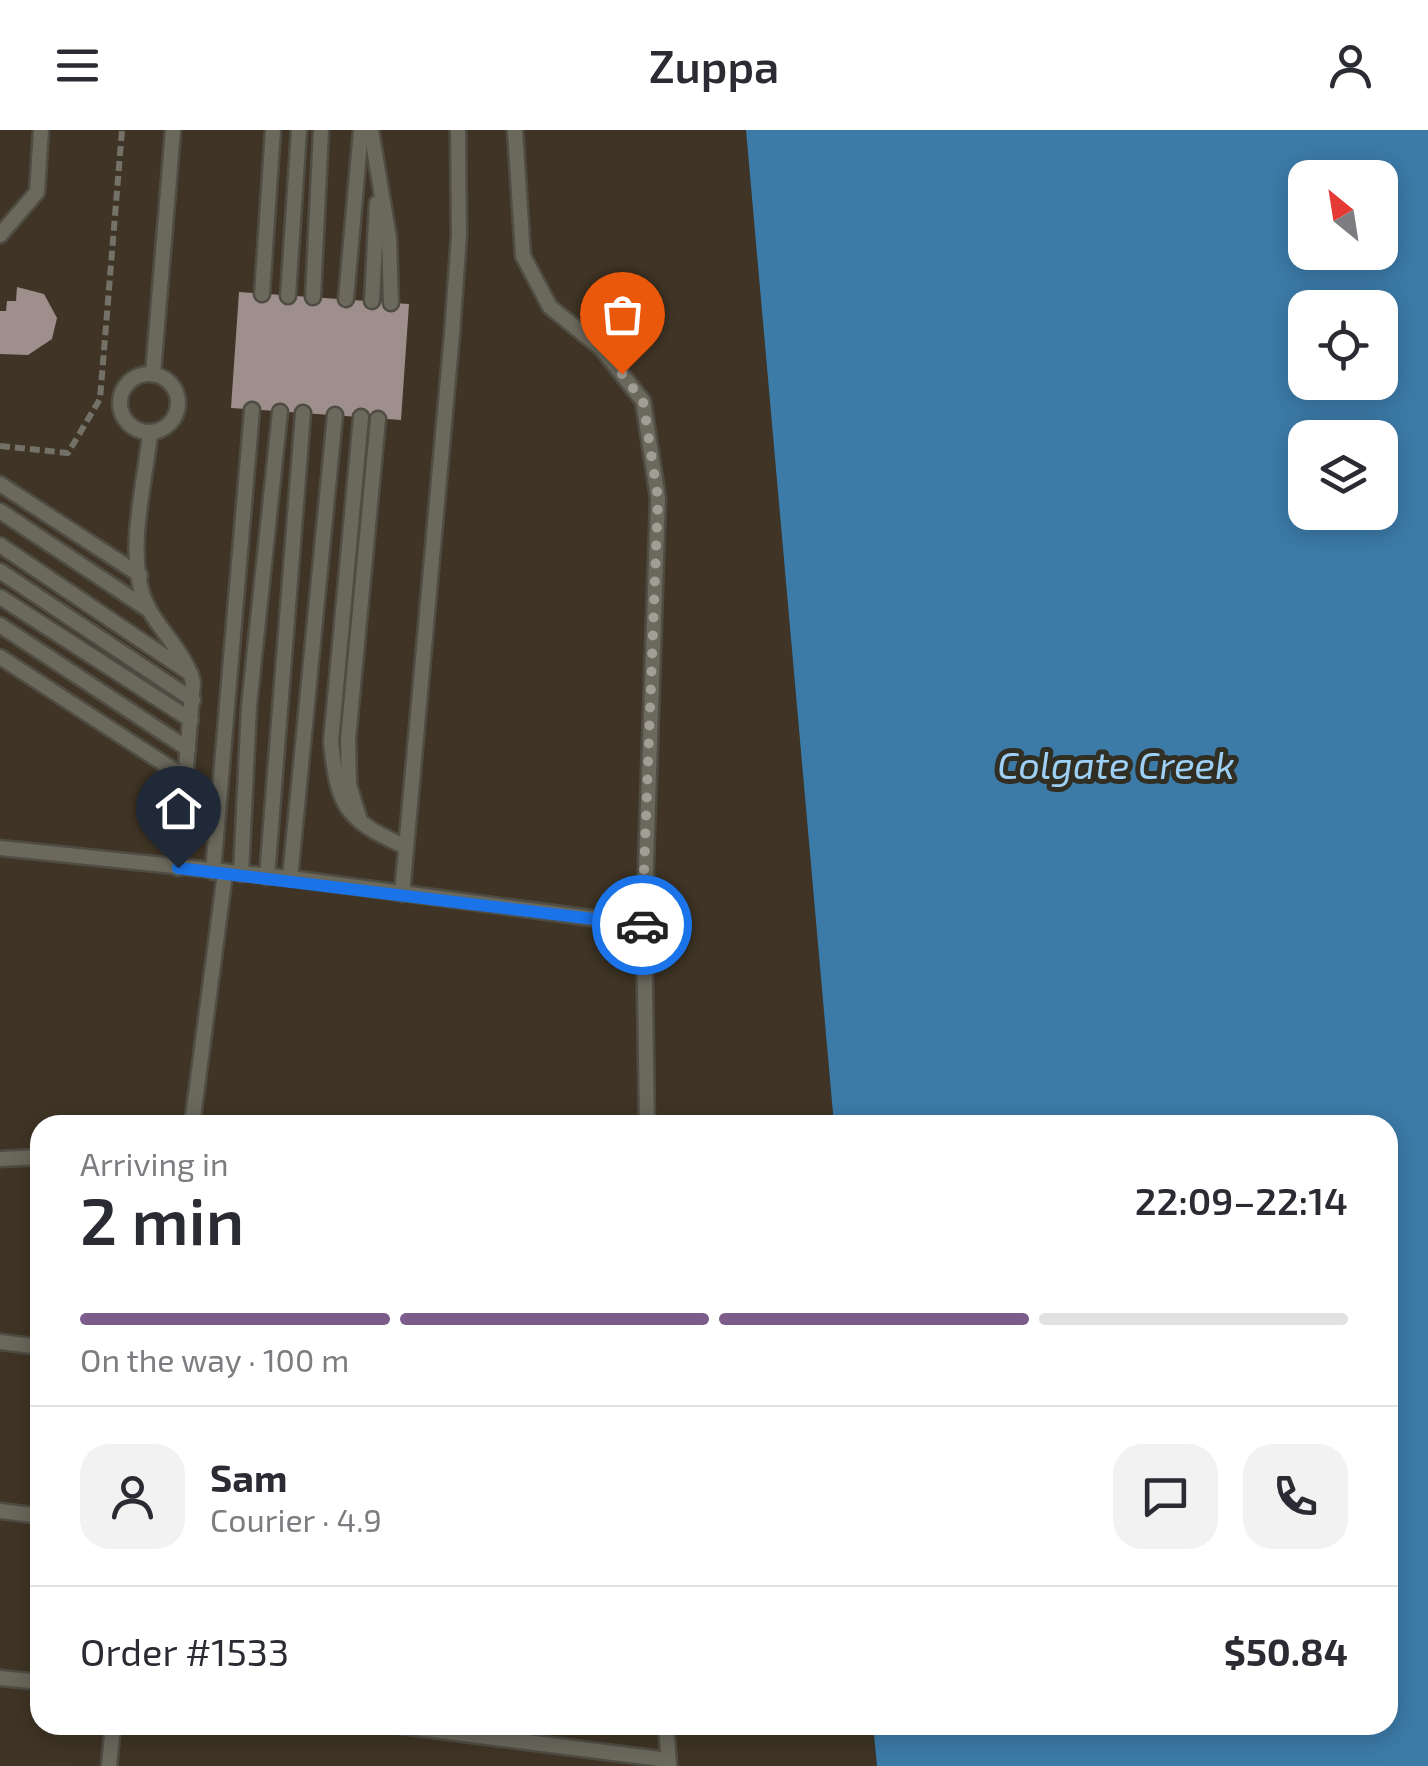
<!DOCTYPE html>
<html lang="en">
<head>
<meta charset="utf-8">
<style>
  :root { --surface:#fff; --page:#f2f2f3; --text:#2b2b33; --muted:#7c7c81; --line:#e1e1e2; --accent:#7b5c8a }
  body { margin:0; font-family:"Exo 2",sans-serif; background:var(--page); color:var(--text); height:100vh; display:flex; flex-direction:column; font-size:38px; white-space:nowrap }
  * { box-sizing:border-box; margin:0 }
  p { font-size:32px; color:var(--muted) }
  .icon { flex:none; width:55px; height:55px; fill:none; stroke:currentColor; stroke-width:2; stroke-linecap:round; stroke-linejoin:round }
  .map { position:relative; flex:1; overflow:hidden }
  .details { position:absolute; left:30px; top:985px; width:1368px; height:620px; display:flex; flex-direction:column; background:var(--surface); border-radius:30px; box-shadow:0 5px 25px #0003 }
  .details>* { flex:none }
  .needle { width:65px; rotate:330deg }
  .buttons { position:absolute; left:1288px; top:30px; display:grid; gap:20px }
  .buttons a { display:grid; place-items:center; width:110px; height:110px; border-radius:20px; background:var(--surface); box-shadow:0 5px 25px #0003; font-size:50px }
  .pin { position:absolute; display:grid; place-items:center; width:85px; height:85px; color:#fff; margin:-102px -42px; border-radius:50% 50% 50% 0; rotate:-45deg; box-shadow:0 0 10px #0007 }
  .pin .icon { rotate:45deg }
  .courier { position:absolute; display:grid; place-items:center; width:100px; height:100px; margin:-50px; border:8px solid #1a73e8; border-radius:50%; background:#fff; color:#222; box-shadow:0 2px 12px #0007 }
  .overview em { font-style:normal; font-weight:600 }
  .overview div { display:flex; flex-direction:column-reverse }
  .overview { display:flex; align-items:center; justify-content:space-between; height:170px; padding:0 50px }
  h1 { font-size:65px; font-weight:600; line-height:75px }
  .bar { display:grid; grid-template-columns:repeat(4,1fr); gap:15px 10px; align-content:center; height:120px; padding:0 50px }
  .bar i { height:12px; border-radius:8px; background:var(--line) }
  .bar .selected { background:var(--accent) }
  .bar p { grid-column:span 4 }
  .line { display:flex; align-items:center; gap:25px; padding:0 50px; border-top:2px solid var(--line) }
  .line div { flex:1 }
  .round { display:grid; place-items:center; flex:none; width:105px; height:105px; border-radius:30px; background:var(--page) }
  header { display:flex; justify-content:space-between; align-items:center; height:130px; padding:0 50px; background:var(--surface); font-size:45px; font-weight:600 }
  .map>svg:first-child { display:block }
  .industrial { fill:#3f3425 }
  .water { fill:#3c7ba8; fill-rule:evenodd }
  .building { fill:#9f8f8c }
  .lines { fill:none; stroke-linecap:round; stroke-linejoin:round }
  .lane-casing { stroke:#4f4d43; stroke-width:19 }
  .path { stroke:#737168; stroke-width:6; stroke-dasharray:10 5; stroke-linecap:butt }
  .lane { stroke:#6b695c; stroke-width:14 }
  .done { stroke:#a09e95; stroke-width:10; stroke-dasharray:0 18 }
  .route { stroke:#1a73e8; stroke-width:12 }
  .labels { text-anchor:middle; stroke-width:10; stroke-linejoin:round; paint-order:stroke }
  .water-label { font-size:38px; font-style:italic; fill:#9ed0f6; stroke:#312f24 }
</style>
</head>
<body>
<header><svg class="icon" aria-label="menu" viewBox="0 0 24 24"><path d="M4 6h16M4 12h16M4 18h16"/></svg>Zuppa<svg class="icon" aria-label="person" viewBox="0 0 24 24"><circle cx="12" cy="8" r="4"/><path d="M4 21q1-7 8-7t8 7"/></svg></header>
<div class="map">
<svg width="1428" height="1636" viewBox="0 0 1428 1636">
  <rect width="100%" height="100%" fill="#312f24"/>
  <path class="industrial" d="M 0,0 L 746,0 L 834,995 L 40,995 L 40,1595 L 873,1595 L 877,1636 L 0,1636 Z"/>
  <path class="water" d="M 746,0 L 1428,0 L 1428,1636 L 877,1636 L 873,1595 L 1388,1595 L 1388,995 L 834,995 ZM 1305,48 L 1380,48 L 1380,122 L 1305,122 ZM 1305,178 L 1380,178 L 1380,252 L 1305,252 ZM 1305,308 L 1380,308 L 1380,382 L 1305,382 Z"/>
  <g class="building">
    <path d="M 17,157 L 44,164 L 57,188 L 52,209 L 28,225 L 0,224 L 0,181 L 6,181 L 7,171 L 16,171 Z"/>
    <path d="M 239,162 L 409,174 L 401,290 L 231,278 Z"/>
  </g>
  <g class="lines">
    <defs>
      <g id="lane">
        <path d="M 371,0 L 389,108 L 391,173"/>
        <path d="M 515,0 L 523,126 L 550,177 L 601,218 L 643,271 L 658,368 L 644,795 L 647,995"/>
        <path d="M 0,105 L 37,62 L 41,0"/>
        <path d="M 262,164 L 273,0"/>
        <path d="M 288,166 L 299,0"/>
        <path d="M 313,167 L 321,0"/>
        <path d="M 346,169 L 361,0"/>
        <path d="M 372,171 L 377,73"/>
        <circle cx="149" cy="273" r="29"/>
        <path d="M 153,244 L 173,0"/>
        <path d="M 361,287 L 331,612 C 338,676 344,689 404,716"/>
        <path d="M 150,304 C 145,353 127,418 143,466 C 154,497 184,519 193,552 L 178,738"/>
        <path d="M 0,354 L 140,445"/>
        <path d="M 0,381 L 149,480"/>
        <path d="M 0,415 L 191,544"/>
        <path d="M 0,441 L 193,570"/>
        <path d="M 0,467 L 191,590"/>
        <path d="M 0,495 L 188,619"/>
        <path d="M 0,527 L 186,648"/>
        <path d="M 359,687 L 349,655 L 348,609 L 378,289"/>
        <path d="M 0,718 L 290,748 L 644,795"/>
        <path d="M 213,742 L 252,280"/>
        <path d="M 241,744 L 249,576 L 280,282"/>
        <path d="M 267,747 L 303,283"/>
        <path d="M 290,748 L 335,285"/>
        <path d="M 402,764 L 452,204 L 459,105 L 458,0"/>
        <path d="M 192,995 L 225,743"/>
        <path d="M 0,1029 L 40,1027"/>
        <path d="M 0,1212 L 40,1217"/>
        <path d="M 0,1381 L 40,1386"/>
        <path d="M 0,1548 L 40,1552"/>
        <path d="M 393,1595 L 668,1630"/>
        <path d="M 666,1595 L 669,1634"/>
        <path d="M 109,1636 L 113,1595"/>
      </g>
    </defs>
    <use href="#lane" class="lane-casing"/>
    <path class="path" d="M 0,316 L 68,323 L 100,269 L 122,0"/>
    <use href="#lane" class="lane"/>
  </g>
  <g class="lines">
    <path class="done" d="M 622,244 L 643,271 L 658,368 L 642,795"/>
    <path class="route" d="M 178,738 L 642,795"/>
  </g>
  <g class="labels">
    <g class="water-label">
      <text x="1116" y="649">Colgate Creek</text>
    </g>
  </g>
</svg>
<div class="buttons">
<a><svg class="needle" viewBox="-14 -14 28 28"><path d="M0-13l5 13h-10z" fill="#e53935"/><path d="M0 13l5-13h-10z" fill="#7c7c81"/></svg></a>
<a><svg class="icon" aria-label="locate" viewBox="0 0 24 24"><circle cx="12" cy="12" r="6"/><path d="M12 2v4M12 18v4M2 12h4M18 12h4"/></svg></a>
<a><svg class="icon" aria-label="layers" viewBox="0 0 24 24"><path d="M12 4l9 5-9 5-9-5zM3 14l9 5 9-5"/></svg></a>
</div>
<div class="pin" style="left:622px;top:244px;background:#ea580c"><svg class="icon" aria-label="bag" viewBox="0 0 24 24"><path d="M5 8h14l-1 12H6zM9 8a3 3 0 0 1 6 0"/></svg></div>
<div class="pin" style="left:178px;top:738px;background:#1f2937"><svg class="icon" aria-label="home" viewBox="0 0 24 24"><path d="M3 11l9-7 9 7M6 9v11h12V9"/></svg></div>
<div class="courier" style="left:642px;top:795px"><svg class="icon" aria-label="car" viewBox="0 0 24 24"><path d="M5 17H2v-5l4-1 3-4h7l3 4 3 1v5h-3M9 17h6M6 11h13"/><circle cx="7" cy="17" r="2"/><circle cx="17" cy="17" r="2"/></svg></div>
<section class="details">
<div class="overview"><div><h1>2 min</h1><p>Arriving in</p></div><em>22:09–22:14</em></div>
<div class="bar"><i class="selected"></i><i class="selected"></i><i class="selected"></i><i></i><p>On the way · 100 m</p></div>
<div class="line" style="height:180px"><a class="round"><svg class="icon" aria-label="person" viewBox="0 0 24 24"><circle cx="12" cy="8" r="4"/><path d="M4 21q1-7 8-7t8 7"/></svg></a><div><b>Sam</b><p>Courier · 4.9</p></div><a class="round"><svg class="icon" aria-label="chat" viewBox="0 0 24 24"><path d="M4 5h16v11H9l-5 4z"/></svg></a><a class="round"><svg class="icon" aria-label="phone" viewBox="0 0 24 24"><path d="M5 4h4l2 5-3 2q2 4 5 5l2-3 5 2v4C11 20 4 13 5 4z"/></svg></a></div>
<div class="line" style="height:130px"><div>Order #1533</div><b>$50.84</b></div>
</section>
</div>
</body>
</html>
